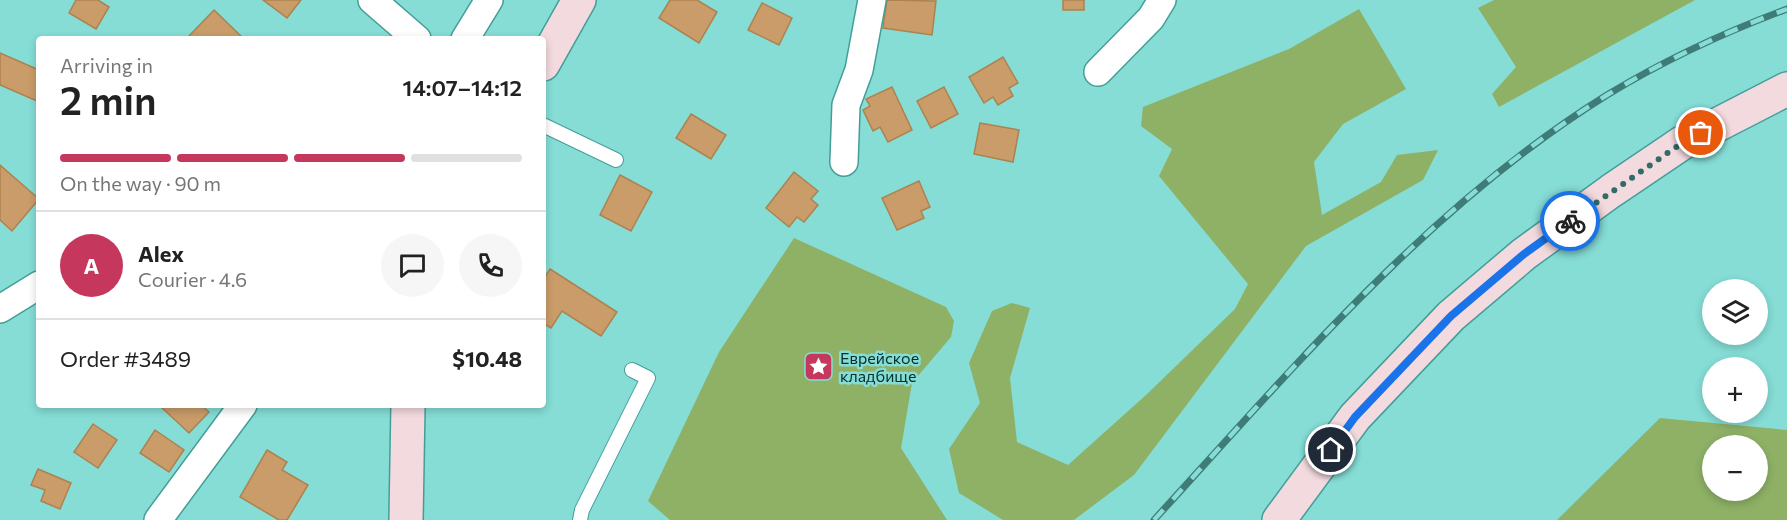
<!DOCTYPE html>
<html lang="en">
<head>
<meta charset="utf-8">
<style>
  :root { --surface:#fff; --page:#f6f6f6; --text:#222; --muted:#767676; --line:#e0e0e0; --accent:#c6375e }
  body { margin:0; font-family:Commissioner,sans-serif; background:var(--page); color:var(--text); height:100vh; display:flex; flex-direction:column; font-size:22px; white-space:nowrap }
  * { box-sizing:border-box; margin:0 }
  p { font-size:20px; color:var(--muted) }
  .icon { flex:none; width:33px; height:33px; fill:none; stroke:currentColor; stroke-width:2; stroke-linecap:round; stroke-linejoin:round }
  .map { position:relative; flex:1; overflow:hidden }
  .drawer { position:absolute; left:36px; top:36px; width:510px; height:372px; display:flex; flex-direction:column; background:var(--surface); border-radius:6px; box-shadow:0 3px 9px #0003 }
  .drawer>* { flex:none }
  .controls { position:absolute; left:1702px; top:279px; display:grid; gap:12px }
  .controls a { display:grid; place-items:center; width:66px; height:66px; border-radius:50%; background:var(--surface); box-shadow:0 3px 9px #0003; font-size:30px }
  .pin { position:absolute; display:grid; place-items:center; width:51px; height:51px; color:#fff; margin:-26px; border:3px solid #fff; border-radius:50%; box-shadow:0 2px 6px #0007 }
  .courier { position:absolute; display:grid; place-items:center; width:60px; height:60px; margin:-30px; border:4px solid #1a73e8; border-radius:50%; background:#fff; color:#222; box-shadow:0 2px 8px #0007 }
  .overview em { font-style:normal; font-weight:600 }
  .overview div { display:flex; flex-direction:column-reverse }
  .overview { display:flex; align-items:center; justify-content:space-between; height:102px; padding:0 24px }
  h1 { font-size:39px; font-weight:600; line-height:45px }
  .bar { display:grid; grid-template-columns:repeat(4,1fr); gap:9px 6px; align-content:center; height:72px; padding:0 24px }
  .bar i { height:8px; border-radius:4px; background:var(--line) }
  .bar .active { background:var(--accent) }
  .bar p { grid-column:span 4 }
  .line { display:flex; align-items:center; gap:15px; padding:0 24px; border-top:2px solid var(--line) }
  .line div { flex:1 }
  .round { display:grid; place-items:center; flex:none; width:63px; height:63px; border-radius:32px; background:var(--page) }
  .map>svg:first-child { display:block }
  .green { fill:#8eb166; fill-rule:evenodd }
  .building { fill:#c99c69; stroke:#ad824f; stroke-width:1.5 }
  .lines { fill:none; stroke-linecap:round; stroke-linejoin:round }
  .service-casing { stroke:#449e98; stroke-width:16 }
  .minor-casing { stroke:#449e98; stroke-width:30 }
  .secondary-casing { stroke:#449e98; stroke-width:36 }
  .service { stroke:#fff; stroke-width:14 }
  .minor { stroke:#fff; stroke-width:27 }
  .secondary { stroke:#f3dade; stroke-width:33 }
  .rail-casing { stroke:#3f7c77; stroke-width:7 }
  .rail { stroke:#85ddd6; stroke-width:4.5; stroke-dasharray:14; stroke-linecap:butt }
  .done { stroke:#326b67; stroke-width:6; stroke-dasharray:0 10.8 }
  .route { stroke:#1a73e8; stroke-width:8 }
  .labels { text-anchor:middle; stroke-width:5; stroke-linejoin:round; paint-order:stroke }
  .poi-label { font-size:16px; fill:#062e2b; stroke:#85ddd6; text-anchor:start }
</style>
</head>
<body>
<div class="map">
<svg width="1787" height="520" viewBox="0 0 1787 520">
  <rect width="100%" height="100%" fill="#85ddd6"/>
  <g class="green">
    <path d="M 1494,0 L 1695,0 L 1499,107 L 1492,94 L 1516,67 L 1478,8 Z"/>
    <path d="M 1359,9 L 1406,89 L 1343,124 L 1314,162 L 1322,215 L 1381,182 L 1397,155 L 1438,150 L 1423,180 L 1306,246 L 1134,475 L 1074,520 L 1003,520 L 959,493 L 949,449 L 980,403 L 969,363 L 992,311 L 1012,303 L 1030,308 L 1010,378 L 1017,442 L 1068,465 L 1146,395 L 1235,309 L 1248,284 L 1159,176 L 1172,149 L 1141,126 L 1143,107 L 1289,49 Z"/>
    <path d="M 794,238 L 946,307 L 954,321 L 951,337 L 912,383 L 901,448 L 947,520 L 670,520 L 648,501 L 719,352 Z"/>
    <path d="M 1660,418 L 1787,430 L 1787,520 L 1557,520 ZM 1713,446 L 1758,446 L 1758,490 L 1713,490 Z"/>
  </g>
  <g class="building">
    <path d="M 76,0 L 98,0 L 109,7 L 96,29 L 69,13 Z"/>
    <path d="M 263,0 L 301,0 L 287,18 Z"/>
    <path d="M 670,0 L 697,0 L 717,12 L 699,43 L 659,18 Z"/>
    <path d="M 887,0 L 936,1 L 932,35 L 883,28 Z"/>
    <rect x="1063" y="0" width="21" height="10"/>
    <path d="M 762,3 L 792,18 L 779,45 L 748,30 Z"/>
    <path d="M 214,10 L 244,39 L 192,39 L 189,36 Z"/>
    <path d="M 0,53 L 39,70 L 39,97 L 37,101 L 0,85 Z"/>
    <path d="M 1003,57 L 1018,83 L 1009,88 L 1013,96 L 998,105 L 993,97 L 984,103 L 969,77 Z"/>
    <path d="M 892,87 L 912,130 L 888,142 L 880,127 L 873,131 L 863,110 L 870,106 L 866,99 Z"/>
    <path d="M 944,87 L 958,114 L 931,128 L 917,101 Z"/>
    <path d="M 691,114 L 726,135 L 711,159 L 676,138 Z"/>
    <path d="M 980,123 L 1019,130 L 1013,162 L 974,154 Z"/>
    <path d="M 0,165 L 39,199 L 12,231 L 0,220 Z"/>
    <path d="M 794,172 L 818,191 L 811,199 L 818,205 L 804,222 L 797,217 L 789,227 L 766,208 Z"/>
    <path d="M 620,175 L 652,192 L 631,231 L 600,215 Z"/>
    <path d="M 919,181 L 930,207 L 921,211 L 924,218 L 897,230 L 882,198 Z"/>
    <path d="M 550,269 L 617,312 L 601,336 L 562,311 L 551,328 L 543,323 L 543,280 Z"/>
    <path d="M 159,405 L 201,405 L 209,412 L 189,433 Z"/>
    <path d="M 93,424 L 117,440 L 98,468 L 74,452 Z"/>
    <path d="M 155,430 L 184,450 L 169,472 L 140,453 Z"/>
    <path d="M 267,450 L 287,462 L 282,470 L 308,485 L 287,520 L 279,520 L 240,497 Z"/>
    <path d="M 38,469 L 71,483 L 60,509 L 41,501 L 45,490 L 31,485 Z"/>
  </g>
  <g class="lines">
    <defs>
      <g id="service">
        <path d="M 543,125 L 616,160"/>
        <path d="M 580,520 L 582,510 L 648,378 L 632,370"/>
      </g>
      <g id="minor">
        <path d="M 372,0 L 417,39"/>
        <path d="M 465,39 L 489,0"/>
        <path d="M 1098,72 L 1151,18 L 1162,0"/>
        <path d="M 844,162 L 846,105 L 859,70 L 872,0"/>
        <path d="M 0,309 L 39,285"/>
        <path d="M 158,520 L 243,405"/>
      </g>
      <g id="secondary">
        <path d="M 543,64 L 579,0"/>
        <path d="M 406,520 L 408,405"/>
        <path d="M 1279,520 L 1355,417 L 1451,316 L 1524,254 L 1611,191 L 1682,143 L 1787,89"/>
      </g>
    </defs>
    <use href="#service" class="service-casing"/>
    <use href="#minor" class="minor-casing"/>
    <use href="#secondary" class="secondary-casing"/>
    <use href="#service" class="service"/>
    <use href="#minor" class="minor"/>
    <use href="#secondary" class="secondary"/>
    <defs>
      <path id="rail" d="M 1154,520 C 1293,368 1430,205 1607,95 C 1663,61 1725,32 1787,9"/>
    </defs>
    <use href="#rail" class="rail-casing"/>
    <use href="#rail" class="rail"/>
  </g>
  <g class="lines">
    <path class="done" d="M 1570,221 L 1682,143 L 1701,133"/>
    <path class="route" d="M 1331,450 L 1355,417 L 1451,316 L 1524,254 L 1570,221"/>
  </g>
  <defs>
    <symbol id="sight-square" viewBox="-11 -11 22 22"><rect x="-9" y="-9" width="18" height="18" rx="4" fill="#c6375e" stroke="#85ddd6"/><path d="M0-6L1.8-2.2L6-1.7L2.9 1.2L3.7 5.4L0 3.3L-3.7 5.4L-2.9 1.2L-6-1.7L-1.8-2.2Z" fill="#fff"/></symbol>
  </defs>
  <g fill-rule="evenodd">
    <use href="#sight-square" x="802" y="350" width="33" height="33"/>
  </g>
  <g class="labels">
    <g class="poi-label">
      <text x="840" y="364">Еврейское<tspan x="840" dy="18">кладбище</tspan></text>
    </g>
  </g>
</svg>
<div class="controls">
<a><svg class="icon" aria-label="layers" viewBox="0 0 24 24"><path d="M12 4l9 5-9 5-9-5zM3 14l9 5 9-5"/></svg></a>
<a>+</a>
<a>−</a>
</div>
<div class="pin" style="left:1701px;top:133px;background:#ea580c"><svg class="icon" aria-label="bag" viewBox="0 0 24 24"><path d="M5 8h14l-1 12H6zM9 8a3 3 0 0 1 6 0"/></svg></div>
<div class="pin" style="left:1331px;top:450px;background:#1f2937"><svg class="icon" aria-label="home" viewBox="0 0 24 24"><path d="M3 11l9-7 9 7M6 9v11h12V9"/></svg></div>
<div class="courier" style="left:1570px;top:221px"><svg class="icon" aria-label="bike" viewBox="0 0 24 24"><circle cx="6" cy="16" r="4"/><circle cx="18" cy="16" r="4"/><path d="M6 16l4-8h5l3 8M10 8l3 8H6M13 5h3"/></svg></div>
<section class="drawer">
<div class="overview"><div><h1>2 min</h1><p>Arriving in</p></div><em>14:07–14:12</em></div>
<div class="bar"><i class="active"></i><i class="active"></i><i class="active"></i><i></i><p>On the way · 90 m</p></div>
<div class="line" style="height:108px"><b class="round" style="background:var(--accent);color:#fff">A</b><div><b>Alex</b><p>Courier · 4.6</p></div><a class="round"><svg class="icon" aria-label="chat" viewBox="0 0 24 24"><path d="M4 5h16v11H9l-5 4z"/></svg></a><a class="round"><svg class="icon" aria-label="phone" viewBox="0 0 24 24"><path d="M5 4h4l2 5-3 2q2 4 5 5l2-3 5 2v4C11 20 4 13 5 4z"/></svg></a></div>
<div class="line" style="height:78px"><div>Order #3489</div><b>$10.48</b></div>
</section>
</div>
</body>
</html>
